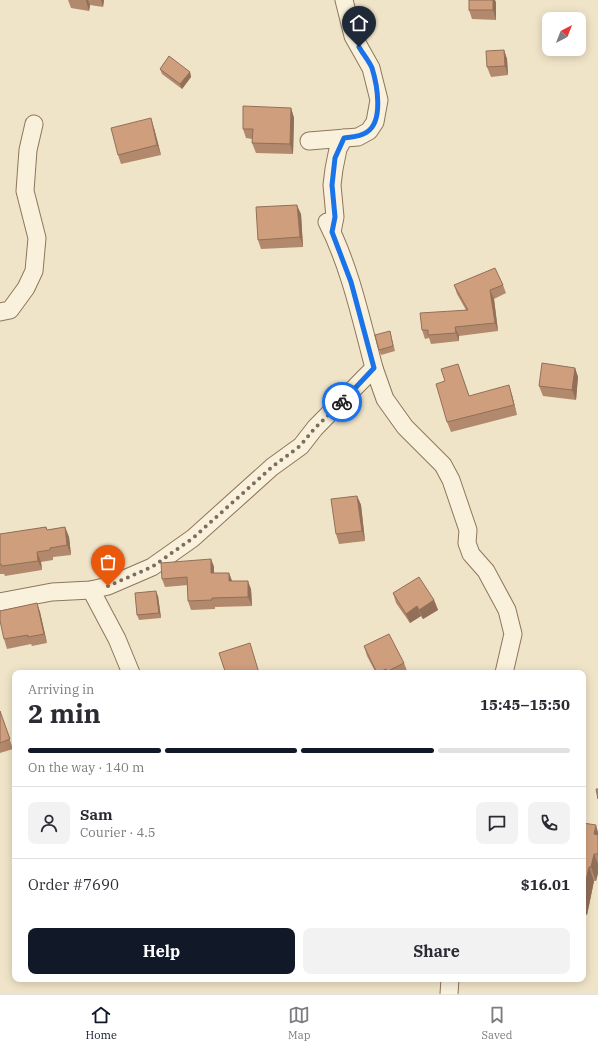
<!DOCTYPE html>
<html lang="en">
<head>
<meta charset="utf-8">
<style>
  :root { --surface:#fff; --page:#f2f2f3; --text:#2b2b33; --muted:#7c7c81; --line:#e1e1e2; --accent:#111827 }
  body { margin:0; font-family:"IBM Plex Serif",serif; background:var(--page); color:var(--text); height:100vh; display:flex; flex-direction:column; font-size:15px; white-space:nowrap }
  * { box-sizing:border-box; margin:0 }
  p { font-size:13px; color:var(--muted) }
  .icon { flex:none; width:22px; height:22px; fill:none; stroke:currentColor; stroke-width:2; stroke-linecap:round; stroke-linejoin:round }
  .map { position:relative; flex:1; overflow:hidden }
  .sheet { position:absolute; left:12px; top:670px; width:574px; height:312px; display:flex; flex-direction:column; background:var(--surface); border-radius:8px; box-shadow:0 2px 10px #0003 }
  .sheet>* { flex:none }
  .needle { width:26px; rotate:42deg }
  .fabs { position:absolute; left:542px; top:12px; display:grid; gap:8px }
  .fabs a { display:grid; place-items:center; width:44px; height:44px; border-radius:8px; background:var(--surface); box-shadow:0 2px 10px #0003; font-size:20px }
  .pin { position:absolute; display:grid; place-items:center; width:34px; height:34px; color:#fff; margin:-41px -17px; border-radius:50% 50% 50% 0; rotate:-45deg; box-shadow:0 0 4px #0007 }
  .pin .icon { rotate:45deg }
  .courier { position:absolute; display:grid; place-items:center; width:40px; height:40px; margin:-20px; border:3px solid #1a73e8; border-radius:50%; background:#fff; color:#222; box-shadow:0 1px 5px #0007 }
  .head em { font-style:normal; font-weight:800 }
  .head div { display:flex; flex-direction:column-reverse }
  .head { display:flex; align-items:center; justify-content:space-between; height:68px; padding:0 16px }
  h1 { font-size:26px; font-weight:800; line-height:30px }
  .bar { display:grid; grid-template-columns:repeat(4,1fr); gap:6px 4px; align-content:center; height:48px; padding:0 16px }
  .bar i { height:5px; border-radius:3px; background:var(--line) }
  .bar .on { background:var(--accent) }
  .bar p { grid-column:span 4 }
  .line { display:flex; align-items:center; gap:10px; padding:0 16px; border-top:1px solid var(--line) }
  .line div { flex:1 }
  .round { display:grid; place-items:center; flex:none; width:42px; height:42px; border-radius:8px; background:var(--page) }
  .button { display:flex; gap:8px; margin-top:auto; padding:8px 16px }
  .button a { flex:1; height:46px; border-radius:8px; background:var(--accent); color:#fff; font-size:16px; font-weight:800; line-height:46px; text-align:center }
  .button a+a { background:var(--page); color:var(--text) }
  .tabs { display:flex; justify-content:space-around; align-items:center; height:56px; border-top:1px solid var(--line); background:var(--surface); font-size:11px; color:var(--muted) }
  .tabs a { display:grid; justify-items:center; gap:2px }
  .tabs .on { color:var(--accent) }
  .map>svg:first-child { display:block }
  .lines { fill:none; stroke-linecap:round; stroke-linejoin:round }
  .minor-casing { stroke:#8d765c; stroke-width:19 }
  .minor { stroke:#faf1dc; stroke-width:17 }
  .wall { fill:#b2896c }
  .shaded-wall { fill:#916f58 }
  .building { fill:#cf9f7d; stroke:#916f58 }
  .done { stroke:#7c6e5b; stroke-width:4; stroke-dasharray:0 7.2 }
  .route { stroke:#1a73e8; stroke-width:5 }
</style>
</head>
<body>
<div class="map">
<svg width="598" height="994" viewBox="0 0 598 994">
  <rect width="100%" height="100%" fill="#f0e4c8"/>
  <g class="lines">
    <defs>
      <g id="minor">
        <path d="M 309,141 L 358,137 L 369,131 L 375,122 L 379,100 L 371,68 L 353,36 L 344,0"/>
        <path d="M 332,232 L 335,217 L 332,185 L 334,169 L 338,149 L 344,138"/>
        <path d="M 0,312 L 10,310 L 26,288 L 34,271 L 37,238 L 25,191 L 28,150 L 34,124"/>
        <path d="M 374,368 L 385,399 L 405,427 L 443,465 L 451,480 L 468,530 L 467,543 L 471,554 L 486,571 L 507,610 L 513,634 L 504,673"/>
        <path d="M 91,590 L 117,639 L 131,673"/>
        <path d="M 0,602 L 52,592 L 91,590 L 108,586 L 152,567 L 193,538 L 272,467 L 301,446 L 315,428 L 374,368 C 361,319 350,267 327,222"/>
        <path d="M 449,994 L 450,979"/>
      </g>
    </defs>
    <use href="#minor" class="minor-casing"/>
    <use href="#minor" class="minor"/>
  </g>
  <g class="wall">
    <path d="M 68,0 L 104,0 L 103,7 L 90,5 L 89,11 L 71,8 Z"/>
    <path d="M 469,0 L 495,0 L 496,3 L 496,20 L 472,19 L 469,10 Z"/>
    <path d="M 504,50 L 507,59 L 508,75 L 491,77 L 487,67 Z"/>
    <path d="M 160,69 L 190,72 L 191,77 L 182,89 L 162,74 Z"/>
    <path d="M 291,108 L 294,118 L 293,154 L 256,153 L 252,143 L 252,139 L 246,138 L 243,129 Z"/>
    <path d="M 154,128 L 161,155 L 121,164 L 118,155 Z"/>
    <path d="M 301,214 L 303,247 L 261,249 L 258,240 Z"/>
    <path d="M 454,285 L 503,285 L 506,293 L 494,299 L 498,331 L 459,336 L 459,341 L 431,344 L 429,338 L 425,339 L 422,330 L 466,310 L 457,294 Z"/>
    <path d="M 390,331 L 395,351 L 381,355 L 379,350 Z"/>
    <path d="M 458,364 L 469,396 L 512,395 L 517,415 L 451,432 L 447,422 L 445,381 Z"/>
    <path d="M 575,368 L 578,377 L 576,400 L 543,396 L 539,386 Z"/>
    <path d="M 357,496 L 361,505 L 365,541 L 339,544 L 336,534 Z"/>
    <path d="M 46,527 L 47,530 L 65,527 L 69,537 L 71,555 L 53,557 L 53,560 L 41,562 L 42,570 L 5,576 L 4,574 L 0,574 L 0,534 Z"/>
    <path d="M 211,559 L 214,567 L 214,573 L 229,573 L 232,581 L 251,589 L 252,606 L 215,607 L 215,609 L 191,610 L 188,601 L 188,585 L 165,587 L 162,579 Z"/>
    <path d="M 393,593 L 434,600 L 438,610 L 423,619 L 421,616 L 410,623 L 396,603 Z"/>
    <path d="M 158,596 L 161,618 L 139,620 L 137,615 Z"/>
    <path d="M 37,603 L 40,612 L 47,643 L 32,646 L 31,644 L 7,649 L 4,639 Z"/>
    <path d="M 364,646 L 404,663 L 408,673 L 376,673 L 367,656 Z"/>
    <path d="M 0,711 L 13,749 L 0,753 Z"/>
    <path d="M 583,823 L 598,832 L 598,873 L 596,881 L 594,881 L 587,915 L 583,914 Z"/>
  </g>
  <g class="shaded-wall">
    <path d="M 86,0 L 88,0 L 90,5 L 89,11 L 86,1 Z"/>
    <path d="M 101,0 L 104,0 L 103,7 Z"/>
    <path d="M 493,0 L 495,0 L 496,3 L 496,20 L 493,10 Z"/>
    <path d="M 504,50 L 507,59 L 508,75 L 505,66 Z"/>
    <path d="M 190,72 L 191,77 L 182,89 L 180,84 Z"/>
    <path d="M 291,108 L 294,118 L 293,154 L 290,144 Z"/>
    <path d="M 151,118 L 154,128 L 161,155 L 157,145 Z"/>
    <path d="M 297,205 L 301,214 L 303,247 L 300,237 Z"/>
    <path d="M 490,290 L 494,299 L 498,331 L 495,323 Z"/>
    <path d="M 455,327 L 459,336 L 459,341 L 456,333 Z"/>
    <path d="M 575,368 L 578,377 L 576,400 L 572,390 Z"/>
    <path d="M 509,385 L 512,395 L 517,415 L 514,405 Z"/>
    <path d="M 357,496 L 361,505 L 365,541 L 362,531 Z"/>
    <path d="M 65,527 L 69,537 L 71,555 L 67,545 Z"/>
    <path d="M 37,552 L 41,562 L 42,570 L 38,561 Z"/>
    <path d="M 211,559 L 214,567 L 214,582 L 211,573 Z"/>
    <path d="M 229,573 L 232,581 L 229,581 Z"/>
    <path d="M 248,581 L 251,589 L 252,606 L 248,597 Z"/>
    <path d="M 156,591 L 158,596 L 161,618 L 159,613 Z"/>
    <path d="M 434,600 L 438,610 L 423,619 L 419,610 Z"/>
    <path d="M 37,603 L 40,612 L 47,643 L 44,634 Z"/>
    <path d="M 417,606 L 421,616 L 410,623 L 406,614 Z"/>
    <path d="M 596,825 L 598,832 L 598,846 L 594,834 Z"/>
    <path d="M 594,854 L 598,864 L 598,873 L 596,881 L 591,867 Z"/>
    <path d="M 589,867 L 594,881 L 587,915 L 583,905 L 583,894 Z"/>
    <path d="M 556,979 L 561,979 L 558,982 Z"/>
  </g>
  <g class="building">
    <rect x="469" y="0" width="24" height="10"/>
    <path d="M 504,50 L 505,66 L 487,67 L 486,51 Z"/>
    <path d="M 169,56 L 190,72 L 180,84 L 160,69 Z"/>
    <path d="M 243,106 L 291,108 L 290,144 L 252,143 L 253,129 L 243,129 Z"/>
    <path d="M 151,118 L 157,145 L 118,155 L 111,128 Z"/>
    <path d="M 297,205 L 300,237 L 258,240 L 256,207 Z"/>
    <path d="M 495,268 L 503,285 L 490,290 L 495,323 L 455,327 L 456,333 L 428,335 L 428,330 L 422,330 L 420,313 L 468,310 L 454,285 Z"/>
    <path d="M 390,331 L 393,346 L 379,350 L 375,335 Z"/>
    <path d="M 542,363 L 575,368 L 572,390 L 539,386 Z"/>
    <path d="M 458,364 L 469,396 L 509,385 L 514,405 L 447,422 L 436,384 L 445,381 L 441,369 Z"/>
    <path d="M 357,496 L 362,531 L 336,534 L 331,499 Z"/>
    <path d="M 46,527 L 47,530 L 65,527 L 67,545 L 50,548 L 50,550 L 37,552 L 38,561 L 2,566 L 1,564 L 0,564 L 0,534 Z"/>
    <path d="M 211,559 L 211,573 L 229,573 L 229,581 L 248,581 L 248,597 L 212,598 L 212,600 L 188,601 L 187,577 L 162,579 L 161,563 Z"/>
    <path d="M 419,577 L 434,600 L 419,610 L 417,606 L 406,614 L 393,593 Z"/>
    <path d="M 156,591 L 159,613 L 137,615 L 135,593 Z"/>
    <path d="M 37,603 L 44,634 L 28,637 L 28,635 L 4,639 L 0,621 L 0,611 Z"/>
    <path d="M 389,634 L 404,663 L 388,671 L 386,669 L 377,673 L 364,646 Z"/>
    <path d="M 250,643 L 259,673 L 220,673 L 225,671 L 219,653 Z"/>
    <path d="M 0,711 L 10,739 L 0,743 Z"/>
    <path d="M 596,789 L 598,789 L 598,799 Z"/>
    <path d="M 583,823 L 596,825 L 594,834 L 598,835 L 598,854 L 594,854 L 591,867 L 589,867 L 583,894 Z"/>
  </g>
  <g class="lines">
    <path class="done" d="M 108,586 L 152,567 L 193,538 L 272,467 L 300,446 L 315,428 L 342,402"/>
    <path class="route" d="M 342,402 L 374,368 L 351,282 L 332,232 L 335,217 L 332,185 L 335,158 L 344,138 C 352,137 360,137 367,132 C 384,121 377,84 372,68 C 369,61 363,54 359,47"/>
  </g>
</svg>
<div class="fabs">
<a><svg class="needle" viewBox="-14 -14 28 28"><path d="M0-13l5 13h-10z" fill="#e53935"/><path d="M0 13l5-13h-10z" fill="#7c7c81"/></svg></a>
</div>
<div class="pin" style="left:108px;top:586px;background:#ea580c"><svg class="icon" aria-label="bag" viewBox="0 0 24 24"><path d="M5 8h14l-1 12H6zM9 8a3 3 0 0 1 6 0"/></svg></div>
<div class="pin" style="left:359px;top:47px;background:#1f2937"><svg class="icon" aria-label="home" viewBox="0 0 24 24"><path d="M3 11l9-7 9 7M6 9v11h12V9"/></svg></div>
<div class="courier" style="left:342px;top:402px"><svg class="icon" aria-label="bike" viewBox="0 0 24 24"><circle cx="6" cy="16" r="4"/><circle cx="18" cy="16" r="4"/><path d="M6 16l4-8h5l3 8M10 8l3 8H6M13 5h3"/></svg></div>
<section class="sheet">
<div class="head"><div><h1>2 min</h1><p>Arriving in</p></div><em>15:45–15:50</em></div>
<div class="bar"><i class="on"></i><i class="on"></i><i class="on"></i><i></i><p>On the way · 140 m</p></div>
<div class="line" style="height:72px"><a class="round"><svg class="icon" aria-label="person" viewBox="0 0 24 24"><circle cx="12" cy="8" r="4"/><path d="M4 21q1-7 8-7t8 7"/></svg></a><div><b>Sam</b><p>Courier · 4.5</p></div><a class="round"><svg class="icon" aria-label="chat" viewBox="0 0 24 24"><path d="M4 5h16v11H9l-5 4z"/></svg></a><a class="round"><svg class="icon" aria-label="phone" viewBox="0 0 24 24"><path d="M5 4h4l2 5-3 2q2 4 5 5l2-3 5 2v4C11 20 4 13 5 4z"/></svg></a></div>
<div class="line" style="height:52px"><div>Order #7690</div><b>$16.01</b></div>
<div class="button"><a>Help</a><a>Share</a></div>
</section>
</div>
<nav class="tabs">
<a class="on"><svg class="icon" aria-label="home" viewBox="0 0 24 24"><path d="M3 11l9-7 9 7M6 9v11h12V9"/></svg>Home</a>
<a><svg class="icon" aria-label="map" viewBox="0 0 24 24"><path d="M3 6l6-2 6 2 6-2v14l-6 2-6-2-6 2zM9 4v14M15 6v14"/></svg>Map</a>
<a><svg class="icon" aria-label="saved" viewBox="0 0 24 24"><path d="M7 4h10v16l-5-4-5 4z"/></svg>Saved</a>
</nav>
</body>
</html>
